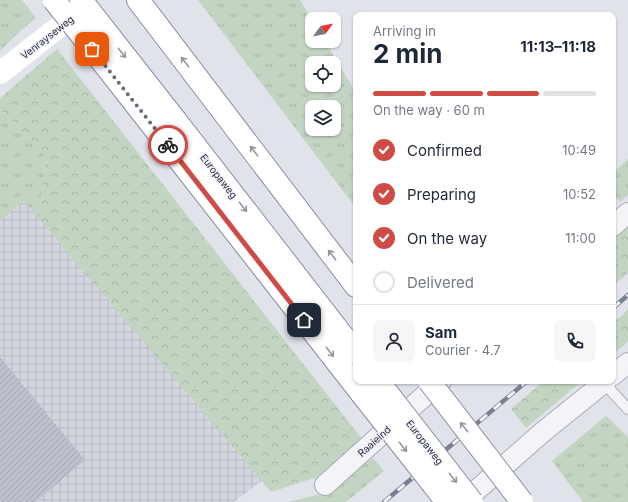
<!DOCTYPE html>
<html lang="en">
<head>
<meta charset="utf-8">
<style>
  :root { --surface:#fff; --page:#f6f6f7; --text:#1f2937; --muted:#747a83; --line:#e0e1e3; --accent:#cf4b45 }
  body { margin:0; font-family:Inter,sans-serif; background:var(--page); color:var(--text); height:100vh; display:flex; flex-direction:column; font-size:15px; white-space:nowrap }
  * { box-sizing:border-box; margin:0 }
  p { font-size:13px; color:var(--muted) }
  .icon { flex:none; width:22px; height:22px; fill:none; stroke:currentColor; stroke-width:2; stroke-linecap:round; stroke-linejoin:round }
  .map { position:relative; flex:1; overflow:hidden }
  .panel { position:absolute; left:353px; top:12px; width:263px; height:372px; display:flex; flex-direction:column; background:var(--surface); border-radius:8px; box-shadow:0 1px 3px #0004 }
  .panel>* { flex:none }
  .needle { width:26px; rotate:58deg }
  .tools { position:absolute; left:305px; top:12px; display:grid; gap:8px }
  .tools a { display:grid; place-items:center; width:36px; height:36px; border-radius:8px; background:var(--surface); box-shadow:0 1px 3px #0004; font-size:20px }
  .pin { position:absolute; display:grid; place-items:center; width:34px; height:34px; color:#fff; margin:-17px; border-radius:8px; box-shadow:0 2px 6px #0006 }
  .courier { position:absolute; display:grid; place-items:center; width:40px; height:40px; margin:-20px; border:3px solid #cf4b45; border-radius:50%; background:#fff; color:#222; box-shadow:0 1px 5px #0007 }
  .headline em { font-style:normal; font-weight:700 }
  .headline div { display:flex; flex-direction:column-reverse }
  .headline { display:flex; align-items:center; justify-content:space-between; height:68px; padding:0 20px }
  h1 { font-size:26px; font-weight:700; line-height:30px }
  .bar { display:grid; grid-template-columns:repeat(4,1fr); gap:6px 4px; align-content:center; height:48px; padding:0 20px }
  .bar i { height:5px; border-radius:3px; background:var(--line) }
  .bar .current { background:var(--accent) }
  .bar p { grid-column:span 4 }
  .line { display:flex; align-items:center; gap:10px; padding:0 20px; border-top:1px solid var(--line) }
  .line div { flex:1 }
  .round { display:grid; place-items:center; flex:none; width:42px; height:42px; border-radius:8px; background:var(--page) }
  ol { padding:0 20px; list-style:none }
  li { display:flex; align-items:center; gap:12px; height:44px }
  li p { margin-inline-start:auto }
  li .icon { padding:4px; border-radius:50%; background:var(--accent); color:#fff; stroke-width:4 }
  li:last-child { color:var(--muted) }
  li i { width:22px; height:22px; border:2px solid var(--line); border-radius:50% }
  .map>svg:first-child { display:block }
  .industrial { fill:url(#industrial-grid) }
  .grass { fill:url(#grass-tufts); fill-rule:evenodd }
  .forest { fill:url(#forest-crowns) }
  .building { fill:url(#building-hatch) }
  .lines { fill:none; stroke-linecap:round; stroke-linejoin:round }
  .lane-casing { stroke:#aaacb8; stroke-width:12 }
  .street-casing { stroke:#aaacb8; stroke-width:22 }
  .highway-casing { stroke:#888da0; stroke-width:24 }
  .lane { stroke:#f4f4f8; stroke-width:10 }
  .street { stroke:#f4f4f8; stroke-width:20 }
  .secondary { stroke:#fff; stroke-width:22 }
  .highway { stroke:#fff; stroke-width:22 }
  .rail-casing { stroke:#7a7f93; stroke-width:4.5 }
  .rail { stroke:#f1f2f7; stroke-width:3; stroke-dasharray:9; stroke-linecap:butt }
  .highway-bridge-casing { stroke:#888da0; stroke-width:24; stroke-linecap:butt }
  .highway-bridge { stroke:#fff; stroke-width:22 }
  .oneway { stroke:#9496a0 }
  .done { stroke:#696d7d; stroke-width:4; stroke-dasharray:0 7.2 }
  .route { stroke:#cf4b45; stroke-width:5 }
  .labels { text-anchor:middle; stroke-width:3; stroke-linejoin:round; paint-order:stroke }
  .street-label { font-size:10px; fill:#292d42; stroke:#f1f2f7 }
</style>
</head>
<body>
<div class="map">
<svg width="628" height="502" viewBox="0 0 628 502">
  <defs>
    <pattern id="industrial-grid" width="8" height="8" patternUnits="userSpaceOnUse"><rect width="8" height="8" fill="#d3d5df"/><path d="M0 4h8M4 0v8" fill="none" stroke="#b5b7c1"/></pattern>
    <pattern id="grass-tufts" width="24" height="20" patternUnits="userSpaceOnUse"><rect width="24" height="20" fill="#c3d4c2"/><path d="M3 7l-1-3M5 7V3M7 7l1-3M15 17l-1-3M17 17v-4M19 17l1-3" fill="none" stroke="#a8b6a8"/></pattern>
    <pattern id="forest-crowns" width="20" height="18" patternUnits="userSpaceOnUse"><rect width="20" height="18" fill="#c3d4c2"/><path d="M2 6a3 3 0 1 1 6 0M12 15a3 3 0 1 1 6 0" fill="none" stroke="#a8b6a8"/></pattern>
    <pattern id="building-hatch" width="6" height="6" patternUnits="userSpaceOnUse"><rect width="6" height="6" fill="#bec1cd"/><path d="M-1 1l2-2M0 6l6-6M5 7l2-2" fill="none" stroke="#a3a6b1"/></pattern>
  </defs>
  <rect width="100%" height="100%" fill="#e1e3ea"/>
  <path class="industrial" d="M 16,174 L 263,480 L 234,502 L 0,502 L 0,187 Z"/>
  <g class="grass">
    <path d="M 0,0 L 22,0 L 36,18 L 19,32 L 0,51 Z"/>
    <path d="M 198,0 L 300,0 L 312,20 L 312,41 L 325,41 L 356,93 L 356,208 ZM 312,63 L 334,63 L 334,85 L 312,85 ZM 312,107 L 334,107 L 334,129 L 312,129 Z"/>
    <path d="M 0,109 L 46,156 L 39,219 L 24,201 L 0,221 Z"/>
    <path d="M 628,159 L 628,195 L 620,202 L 613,194 L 613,173 Z"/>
    <path d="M 606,416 L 628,437 L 628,502 L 583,502 L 552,461 Z"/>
    <path d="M 373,458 L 384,471 L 346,502 L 289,502 L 327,492 Z"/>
  </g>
  <g class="forest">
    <path d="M 57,49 L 362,439 L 317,477 L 271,492 L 39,219 L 46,156 L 0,109 L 0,98 Z"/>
    <path d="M 628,225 L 628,273 L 613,286 L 613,239 Z"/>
    <path d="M 628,310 L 628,342 L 613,354 L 613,323 Z"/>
    <path d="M 544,381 L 582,381 L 526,428 L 511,409 Z"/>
  </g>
  <path class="building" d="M 0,357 L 85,460 L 35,502 L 0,502 Z"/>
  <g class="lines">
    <defs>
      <path id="lane" d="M 604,383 L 628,409"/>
      <g id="street">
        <path d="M 613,226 L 628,213"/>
        <path d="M 613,375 L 628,363"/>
        <path d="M 325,485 L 441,381"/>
        <path d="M 463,502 L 544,431 L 606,381"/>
      </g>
      <g id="highway">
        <path d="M 138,0 L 356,286"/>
        <path d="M 176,121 L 356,353"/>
        <path d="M 159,134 L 362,394"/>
      </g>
    </defs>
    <use href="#lane" class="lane-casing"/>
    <use href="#street" class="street-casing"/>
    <use href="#highway" class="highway-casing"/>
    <use href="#lane" class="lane"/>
    <use href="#street" class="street"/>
    <path class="secondary" d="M 0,73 L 84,7"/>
    <use href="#highway" class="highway"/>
    <defs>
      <g id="rail">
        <path d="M 613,308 L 628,295"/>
        <path d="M 384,502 L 527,381"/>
      </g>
    </defs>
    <use href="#rail" class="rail-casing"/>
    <use href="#rail" class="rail"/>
    <defs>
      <g id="highway-bridge">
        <path d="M 54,0 L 159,134"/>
        <path d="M 81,0 L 176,121"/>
        <path d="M 378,381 L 472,502"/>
        <path d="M 429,381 L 522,502"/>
        <path d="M 362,394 L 447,502"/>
      </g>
    </defs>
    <use href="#highway-bridge" class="highway-bridge-casing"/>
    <use href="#highway-bridge" class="highway-bridge"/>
  </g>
  <defs><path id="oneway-shaft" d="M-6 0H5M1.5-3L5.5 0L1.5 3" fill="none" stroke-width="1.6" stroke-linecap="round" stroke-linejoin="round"/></defs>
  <g class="oneway">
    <use href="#oneway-shaft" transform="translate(122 53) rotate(52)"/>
    <use href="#oneway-shaft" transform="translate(185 62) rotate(-127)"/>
    <use href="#oneway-shaft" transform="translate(254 151) rotate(-127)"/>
    <use href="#oneway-shaft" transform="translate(243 207) rotate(52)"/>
    <use href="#oneway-shaft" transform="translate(332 255) rotate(-127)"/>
    <use href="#oneway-shaft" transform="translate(330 352) rotate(52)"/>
    <use href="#oneway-shaft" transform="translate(464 427) rotate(-128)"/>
    <use href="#oneway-shaft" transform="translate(403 447) rotate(52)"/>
    <use href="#oneway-shaft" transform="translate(453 478) rotate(52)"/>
  </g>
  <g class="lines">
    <path class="done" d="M 92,49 L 168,145"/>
    <path class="route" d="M 168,145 L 304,320"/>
  </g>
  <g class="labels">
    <g class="street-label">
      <text transform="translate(47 37) rotate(-38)" y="4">Venrayseweg</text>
      <text transform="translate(219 176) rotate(52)" y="4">Europaweg</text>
      <text transform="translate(374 441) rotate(-42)" y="4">Raaieind</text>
      <text transform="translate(425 442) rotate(52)" y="4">Europaweg</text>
    </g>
  </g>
</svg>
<div class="tools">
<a><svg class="needle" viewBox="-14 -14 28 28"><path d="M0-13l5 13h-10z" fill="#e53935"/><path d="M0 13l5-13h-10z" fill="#747a83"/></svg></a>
<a><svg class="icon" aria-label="locate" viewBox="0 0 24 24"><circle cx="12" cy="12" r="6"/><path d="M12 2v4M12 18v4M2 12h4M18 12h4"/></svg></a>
<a><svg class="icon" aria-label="layers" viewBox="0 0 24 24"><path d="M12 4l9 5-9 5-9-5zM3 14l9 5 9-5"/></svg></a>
</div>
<div class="pin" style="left:92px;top:49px;background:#ea580c"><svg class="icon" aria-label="bag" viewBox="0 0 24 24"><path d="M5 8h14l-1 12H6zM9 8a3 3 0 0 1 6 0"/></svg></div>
<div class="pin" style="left:304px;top:320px;background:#1f2937"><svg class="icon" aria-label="home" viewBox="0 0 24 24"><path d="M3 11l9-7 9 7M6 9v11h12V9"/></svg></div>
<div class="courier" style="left:168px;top:145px"><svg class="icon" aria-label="bike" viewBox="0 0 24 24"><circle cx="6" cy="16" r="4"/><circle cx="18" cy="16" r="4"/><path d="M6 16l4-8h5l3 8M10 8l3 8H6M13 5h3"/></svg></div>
<section class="panel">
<div class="headline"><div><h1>2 min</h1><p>Arriving in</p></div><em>11:13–11:18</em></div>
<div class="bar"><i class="current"></i><i class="current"></i><i class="current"></i><i></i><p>On the way · 60 m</p></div>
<ol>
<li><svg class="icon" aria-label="check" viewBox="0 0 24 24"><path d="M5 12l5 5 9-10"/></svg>Confirmed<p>10:49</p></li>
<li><svg class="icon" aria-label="check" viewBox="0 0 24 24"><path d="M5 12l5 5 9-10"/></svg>Preparing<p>10:52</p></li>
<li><svg class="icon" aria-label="check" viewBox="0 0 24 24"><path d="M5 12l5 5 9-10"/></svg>On the way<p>11:00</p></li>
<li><i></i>Delivered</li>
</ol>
<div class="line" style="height:72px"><a class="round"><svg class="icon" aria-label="person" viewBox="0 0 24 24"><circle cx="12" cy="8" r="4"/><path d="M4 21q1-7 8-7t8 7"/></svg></a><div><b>Sam</b><p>Courier · 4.7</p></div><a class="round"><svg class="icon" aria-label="phone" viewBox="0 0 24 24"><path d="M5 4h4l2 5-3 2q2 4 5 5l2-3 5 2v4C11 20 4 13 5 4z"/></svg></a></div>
</section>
</div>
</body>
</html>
